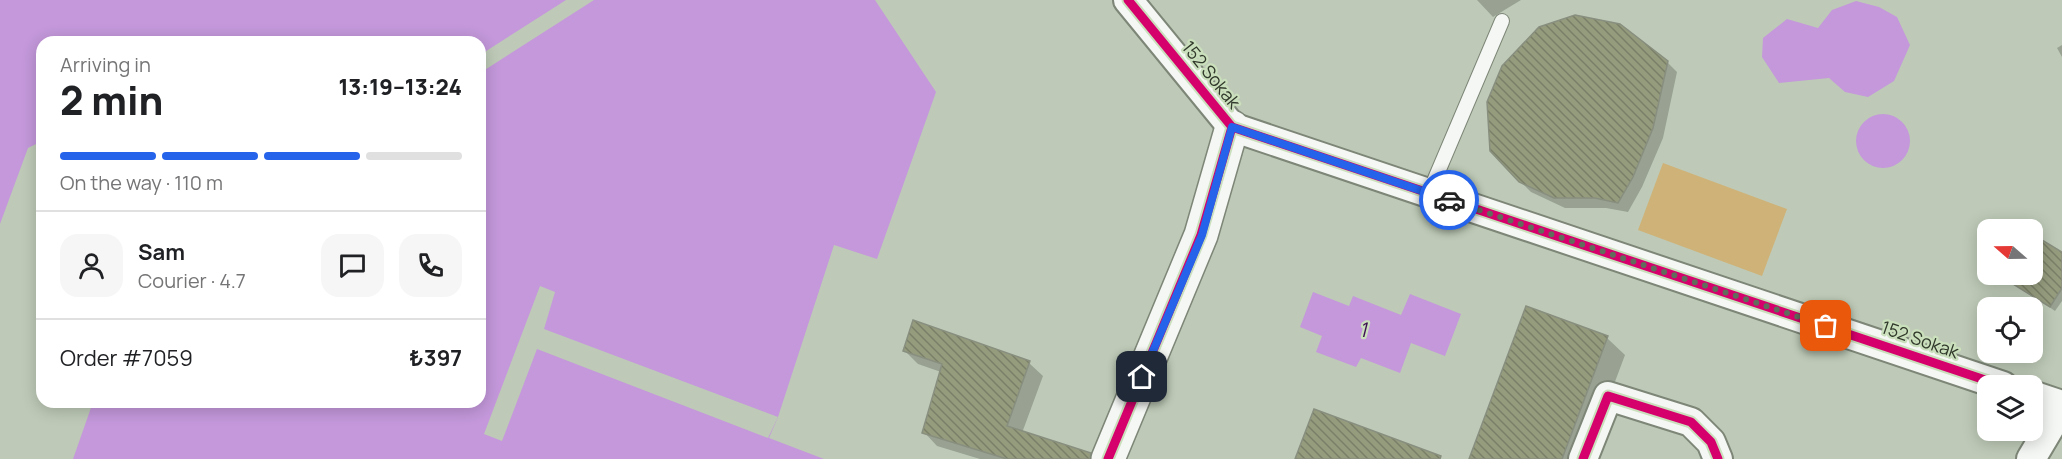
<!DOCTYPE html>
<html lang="en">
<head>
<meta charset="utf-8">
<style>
  :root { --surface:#fff; --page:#f6f6f6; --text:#202124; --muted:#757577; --line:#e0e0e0; --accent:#2563eb }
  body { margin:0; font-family:Manrope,sans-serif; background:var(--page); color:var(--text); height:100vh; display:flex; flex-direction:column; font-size:22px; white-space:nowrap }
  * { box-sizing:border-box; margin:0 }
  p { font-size:20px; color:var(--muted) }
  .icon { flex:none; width:33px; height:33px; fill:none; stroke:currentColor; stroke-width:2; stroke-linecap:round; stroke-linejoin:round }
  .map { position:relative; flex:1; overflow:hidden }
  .panel { position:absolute; left:36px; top:36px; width:450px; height:372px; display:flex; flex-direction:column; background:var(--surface); border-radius:18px; box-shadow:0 3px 15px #0003 }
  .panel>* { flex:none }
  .needle { width:39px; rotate:290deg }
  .buttons { position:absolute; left:1977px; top:219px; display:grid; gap:12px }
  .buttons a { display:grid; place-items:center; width:66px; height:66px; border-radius:12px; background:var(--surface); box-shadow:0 3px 15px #0003; font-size:30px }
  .pin { position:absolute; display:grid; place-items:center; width:51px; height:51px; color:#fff; margin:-26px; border-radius:12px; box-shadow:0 3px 9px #0006 }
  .courier { position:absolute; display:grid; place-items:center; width:60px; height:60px; margin:-30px; border:4px solid #2563eb; border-radius:50%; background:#fff; color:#222; box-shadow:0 2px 8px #0007 }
  .summary em { font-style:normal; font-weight:800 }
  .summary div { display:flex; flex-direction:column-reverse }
  .summary { display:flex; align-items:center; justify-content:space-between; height:102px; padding:0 24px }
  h1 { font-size:39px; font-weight:800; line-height:45px }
  .bar { display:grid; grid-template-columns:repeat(4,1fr); gap:9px 6px; align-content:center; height:72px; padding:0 24px }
  .bar i { height:8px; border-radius:4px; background:var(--line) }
  .bar .active { background:var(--accent) }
  .bar p { grid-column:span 4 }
  .line { display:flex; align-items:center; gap:15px; padding:0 24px; border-top:2px solid var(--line) }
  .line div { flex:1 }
  .round { display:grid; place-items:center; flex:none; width:63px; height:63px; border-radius:18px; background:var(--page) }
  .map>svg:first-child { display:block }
  .green { fill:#cfb277 }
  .water { fill:#c498db }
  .pier { fill:#becab7 }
  .shadow { fill:#0003 }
  .building { fill:url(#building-back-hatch); stroke:#898f7f; stroke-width:1.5 }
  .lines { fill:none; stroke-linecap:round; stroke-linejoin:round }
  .service-casing { stroke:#7d8677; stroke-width:16 }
  .minor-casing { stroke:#7d8677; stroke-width:32 }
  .tertiary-casing { stroke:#7d8677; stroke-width:36 }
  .service { stroke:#f5f7f4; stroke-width:14 }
  .minor { stroke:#f5f7f4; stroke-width:28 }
  .tertiary { stroke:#f5f7f4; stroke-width:33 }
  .cycleway-casing { stroke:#cadfbc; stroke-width:13 }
  .cycleway { stroke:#d6006c; stroke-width:9 }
  .done { stroke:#626c5c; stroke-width:6; stroke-dasharray:0 10.8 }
  .route { stroke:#2563eb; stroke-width:8 }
  .labels { text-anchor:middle; stroke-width:4.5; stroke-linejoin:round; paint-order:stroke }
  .street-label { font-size:18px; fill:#31392b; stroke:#cadfbc }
  .water-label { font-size:20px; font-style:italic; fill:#3e1152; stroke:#cadfbc }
</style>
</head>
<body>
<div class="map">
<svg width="2062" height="459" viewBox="0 0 2062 459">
  <defs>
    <pattern id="building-back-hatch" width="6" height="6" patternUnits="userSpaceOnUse" patternTransform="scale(1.5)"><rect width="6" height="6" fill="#959c7e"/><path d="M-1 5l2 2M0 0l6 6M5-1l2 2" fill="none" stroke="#7a8067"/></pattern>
  </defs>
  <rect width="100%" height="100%" fill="#becab7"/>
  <path class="green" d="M 1663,163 L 1787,209 L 1762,276 L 1638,230 Z"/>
  <g class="water">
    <path d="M 0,0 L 875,0 L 936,92 L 877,259 L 834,245 L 778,417 L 769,438 L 824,459 L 73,459 L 93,402 L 480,402 L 480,42 L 42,42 L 42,141 L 28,148 L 0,224 Z"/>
    <path d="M 1856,1 L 1879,7 L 1897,17 L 1910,45 L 1894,81 L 1868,97 L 1845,92 L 1829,78 L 1779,83 L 1762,57 L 1763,38 L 1787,19 L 1818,28 L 1832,10 Z"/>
    <circle cx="1883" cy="141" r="27"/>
    <path d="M 1313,292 L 1349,306 L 1353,296 L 1401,315 L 1410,294 L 1461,314 L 1445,356 L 1411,343 L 1400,373 L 1361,358 L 1356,367 L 1316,352 L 1322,336 L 1300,327 Z"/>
  </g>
  <g class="pier">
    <path d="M 566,0 L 594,0 L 480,73 L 480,55 Z"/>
    <path d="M 540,286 L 555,292 L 544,329 L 778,417 L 768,438 L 537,349 L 502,441 L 484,434 Z"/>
  </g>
  <g class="shadow">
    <path d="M 1477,0 L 1521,0 L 1493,17 Z"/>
    <path d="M 2062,45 L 2062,57 L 2057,48 Z"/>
    <path d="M 1667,62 L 1677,72 L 1663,138 L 1642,187 L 1628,212 L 1606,208 L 1565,208 L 1531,192 L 1520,181 Z"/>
    <path d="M 2062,254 L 2062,301 L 2055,311 L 2014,283 L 2032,274 Z"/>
    <path d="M 1527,308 L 1607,338 L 1625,355 L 1586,459 L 1471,459 Z"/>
    <path d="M 914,322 L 1029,363 L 1043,376 L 1022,433 L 1070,459 L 980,459 L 937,446 L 924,432 L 941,372 L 918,364 L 904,350 Z"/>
  </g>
  <g class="building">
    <path d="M 1575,15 L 1620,24 L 1668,61 L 1653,128 L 1633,177 L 1618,203 L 1595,198 L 1554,198 L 1519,182 L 1490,151 L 1487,102 L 1502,66 L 1539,27 Z"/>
    <path d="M 2032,234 L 2062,252 L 2062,288 L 2050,307 L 1997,274 L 2032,274 Z"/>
    <path d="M 1526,306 L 1608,336 L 1562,459 L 1469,459 Z"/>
    <path d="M 913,320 L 1030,361 L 1007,426 L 1091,453 L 1090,459 L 1007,459 L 922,433 L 942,364 L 903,351 Z"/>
    <path d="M 1314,409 L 1441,456 L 1440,459 L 1295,459 Z"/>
  </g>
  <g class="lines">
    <defs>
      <path id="service" d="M 1429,193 L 1502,21"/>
      <g id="minor">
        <path d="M 1128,0 L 1232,127 L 2003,386"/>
        <path d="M 2032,395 L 2062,405"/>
        <path d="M 1583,459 L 1608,396 L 1691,422 L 1711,442 L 1718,459"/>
        <path d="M 2031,459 L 2062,407"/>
      </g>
      <path id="tertiary" d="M 1108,459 L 1201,235 L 1232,127"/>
    </defs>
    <use href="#service" class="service-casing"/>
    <use href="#minor" class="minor-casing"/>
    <use href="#tertiary" class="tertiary-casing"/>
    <use href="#service" class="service"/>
    <use href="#minor" class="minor"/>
    <use href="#tertiary" class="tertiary"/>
    <defs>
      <g id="cycleway">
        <path d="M 1128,0 L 1232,127 L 2003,386"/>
        <path d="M 1108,459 L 1201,235 L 1232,127"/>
        <path d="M 1583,459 L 1608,396 L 1691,422 L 1711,442 L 1718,459"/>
      </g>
    </defs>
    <use href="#cycleway" class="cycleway-casing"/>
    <use href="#cycleway" class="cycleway"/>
  </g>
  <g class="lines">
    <path class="done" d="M 1449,200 L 1826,326"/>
    <path class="route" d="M 1142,377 L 1202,235 L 1232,127 L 1449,200"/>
  </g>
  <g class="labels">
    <g class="street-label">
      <text transform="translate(1211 75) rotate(51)" y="6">152 Sokak</text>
      <text transform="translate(1920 340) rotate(19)" y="6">152 Sokak</text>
    </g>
    <g class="water-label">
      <text x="1363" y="337">1</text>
    </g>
  </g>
</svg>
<div class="buttons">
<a><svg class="needle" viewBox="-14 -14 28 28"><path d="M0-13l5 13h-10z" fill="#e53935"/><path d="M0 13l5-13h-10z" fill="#757577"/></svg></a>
<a><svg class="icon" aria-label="locate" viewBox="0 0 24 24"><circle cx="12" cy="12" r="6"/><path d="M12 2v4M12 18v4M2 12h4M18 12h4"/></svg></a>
<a><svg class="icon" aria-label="layers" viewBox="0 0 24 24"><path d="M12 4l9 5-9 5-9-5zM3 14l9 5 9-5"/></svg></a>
</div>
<div class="pin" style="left:1826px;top:326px;background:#ea580c"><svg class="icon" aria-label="bag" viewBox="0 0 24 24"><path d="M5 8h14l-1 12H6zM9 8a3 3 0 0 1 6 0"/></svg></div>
<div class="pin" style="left:1142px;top:377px;background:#1f2937"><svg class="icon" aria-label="home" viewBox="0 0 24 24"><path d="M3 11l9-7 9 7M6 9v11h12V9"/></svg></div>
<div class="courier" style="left:1449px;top:200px"><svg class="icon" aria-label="car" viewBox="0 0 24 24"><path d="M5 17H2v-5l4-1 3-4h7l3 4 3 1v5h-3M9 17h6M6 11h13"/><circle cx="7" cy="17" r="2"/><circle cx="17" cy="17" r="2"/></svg></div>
<section class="panel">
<div class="summary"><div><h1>2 min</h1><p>Arriving in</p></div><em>13:19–13:24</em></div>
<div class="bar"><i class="active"></i><i class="active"></i><i class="active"></i><i></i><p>On the way · 110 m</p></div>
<div class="line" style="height:108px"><a class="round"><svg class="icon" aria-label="person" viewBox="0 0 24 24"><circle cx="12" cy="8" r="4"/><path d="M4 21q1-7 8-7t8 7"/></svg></a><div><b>Sam</b><p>Courier · 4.7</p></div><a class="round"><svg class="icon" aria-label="chat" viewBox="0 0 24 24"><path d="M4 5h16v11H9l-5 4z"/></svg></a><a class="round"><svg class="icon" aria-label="phone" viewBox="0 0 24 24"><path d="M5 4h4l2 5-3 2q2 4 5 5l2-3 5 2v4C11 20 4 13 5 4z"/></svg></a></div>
<div class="line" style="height:78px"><div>Order #7059</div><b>₺397</b></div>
</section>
</div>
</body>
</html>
